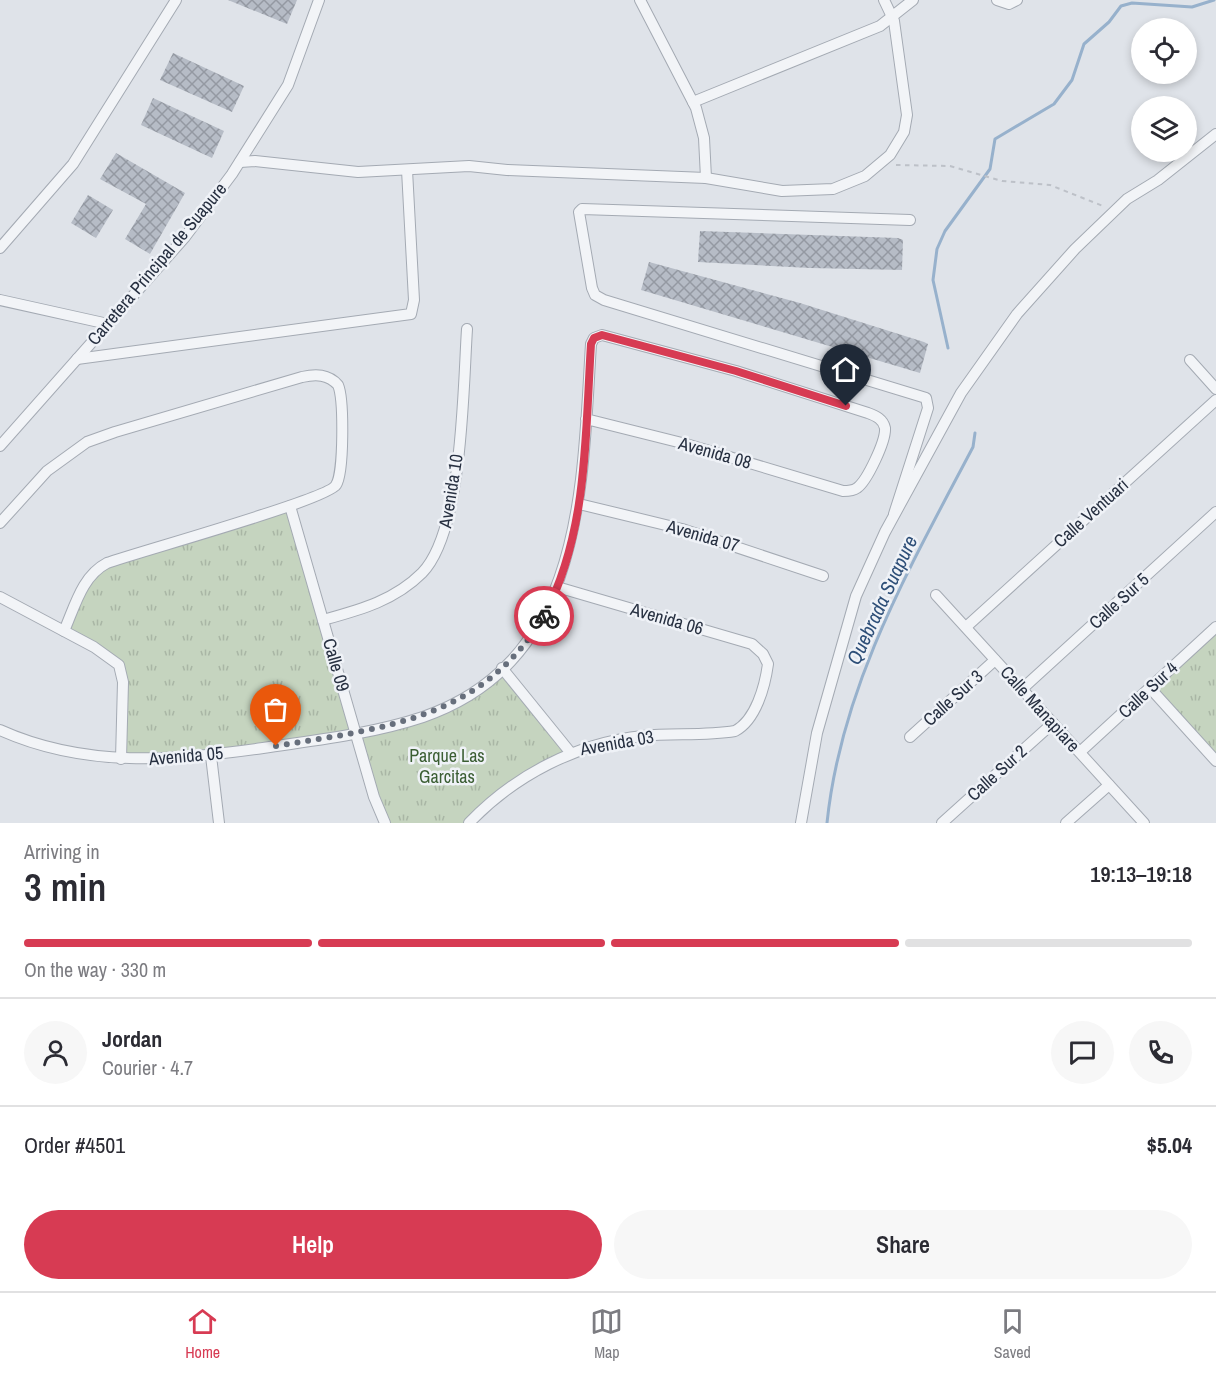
<!DOCTYPE html>
<html lang="en">
<head>
<meta charset="utf-8">
<style>
  :root { --surface:#fff; --page:#f7f7f7; --text:#2b2b33; --muted:#7c7c81; --line:#e1e1e2; --accent:#d73b53 }
  body { margin:0; font-family:"Archivo Narrow",sans-serif; background:var(--page); color:var(--text); height:100vh; display:flex; flex-direction:column; font-size:22px; white-space:nowrap }
  * { box-sizing:border-box; margin:0 }
  p { font-size:20px; color:var(--muted) }
  .icon { flex:none; width:33px; height:33px; fill:none; stroke:currentColor; stroke-width:2; stroke-linecap:round; stroke-linejoin:round }
  .map { position:relative; height:823px; overflow:hidden }
  .drawer { display:flex; flex-direction:column; background:var(--surface); flex:1 }
  .drawer>* { flex:none }
  .buttons { position:absolute; left:1131px; top:18px; display:grid; gap:12px }
  .buttons a { display:grid; place-items:center; width:66px; height:66px; border-radius:50%; background:var(--surface); box-shadow:0 3px 9px #0003; font-size:30px }
  .pin { position:absolute; display:grid; place-items:center; width:51px; height:51px; color:#fff; margin:-62px -26px; border-radius:50% 50% 50% 0; rotate:-45deg; box-shadow:0 0 6px #0007 }
  .pin .icon { rotate:45deg }
  .courier { position:absolute; display:grid; place-items:center; width:60px; height:60px; margin:-30px; border:4px solid #d73b53; border-radius:50%; background:#fff; color:#222; box-shadow:0 2px 8px #0007 }
  .overview em { font-style:normal; font-weight:600 }
  .overview div { display:flex; flex-direction:column-reverse }
  .overview { display:flex; align-items:center; justify-content:space-between; height:102px; padding:0 24px }
  h1 { font-size:39px; font-weight:600; line-height:45px }
  .bar { display:grid; grid-template-columns:repeat(4,1fr); gap:9px 6px; align-content:center; height:72px; padding:0 24px }
  .bar i { height:8px; border-radius:4px; background:var(--line) }
  .bar .selected { background:var(--accent) }
  .bar p { grid-column:span 4 }
  .line { display:flex; align-items:center; gap:15px; padding:0 24px; border-top:2px solid var(--line) }
  .line div { flex:1 }
  .round { display:grid; place-items:center; flex:none; width:63px; height:63px; border-radius:32px; background:var(--page) }
  .button { display:flex; gap:12px; margin-top:auto; padding:12px 24px }
  .button a { flex:1; height:69px; border-radius:36px; background:var(--accent); color:#fff; font-size:24px; font-weight:600; line-height:69px; text-align:center }
  .button a+a { background:var(--page); color:var(--text) }
  .tabs { display:flex; justify-content:space-around; align-items:center; height:84px; border-top:2px solid var(--line); background:var(--surface); font-size:16px; color:var(--muted) }
  .tabs a { display:grid; justify-items:center; gap:3px }
  .tabs .selected { color:var(--accent) }
  .map>svg:first-child { display:block }
  .park { fill:url(#park-tufts) }
  .lines { fill:none; stroke-linecap:round; stroke-linejoin:round }
  .stream { stroke:#97b1cc; stroke-width:3 }
  .building { fill:url(#building-cross-hatch) }
  .minor-casing { stroke:#a4aab3; stroke-width:12 }
  .path { stroke:#bdc1c8; stroke-width:2; stroke-dasharray:4.5 4.5; stroke-linecap:butt }
  .minor { stroke:#f2f4f7; stroke-width:10 }
  .done { stroke:#676f7c; stroke-width:6; stroke-dasharray:0 10.8 }
  .route { stroke:#d73b53; stroke-width:8 }
  .labels { text-anchor:middle; stroke-width:5; stroke-linejoin:round; paint-order:stroke }
  .street-label { font-size:18px; fill:#273041; stroke:#eff2f7 }
  .park-label { font-size:18px; fill:#3b5e33; stroke:#eff2f7 }
  .water-label { font-size:20px; font-style:italic; fill:#2e4f78; stroke:#eff2f7 }
</style>
</head>
<body>
<div class="map">
<svg width="1216" height="823" viewBox="0 0 1216 823">
  <defs>
    <pattern id="park-tufts" width="24" height="20" patternUnits="userSpaceOnUse" patternTransform="scale(1.5)"><rect width="24" height="20" fill="#c5d4bf"/><path d="M3 7l-1-3M5 7V3M7 7l1-3M15 17l-1-3M17 17v-4M19 17l1-3" fill="none" stroke="#a9b6a5"/></pattern>
    <pattern id="building-cross-hatch" width="8" height="8" patternUnits="userSpaceOnUse" patternTransform="scale(1.5)"><rect width="8" height="8" fill="#b6bcc6"/><path d="M0 0l8 8M0 8l8-8" fill="none" stroke="#9499a2"/></pattern>
  </defs>
  <rect width="100%" height="100%" fill="#dfe3e9"/>
  <g class="park">
    <path d="M 290,506 L 356,733 L 440,710 L 502,668 L 570,752 L 469,823 L 385,823 L 356,733 L 276,746 L 121,759 L 122,672 L 64,631 L 92,572 Z"/>
    <path d="M 1216,627 L 1216,761 L 1150,688 Z"/>
  </g>
  <g class="lines">
    <g class="stream">
      <path d="M 948,348 L 933,280 L 937,249 L 945,231 L 990,169 L 995,139 L 1054,104 L 1072,80 L 1084,44 L 1109,22 L 1121,6 L 1132,3 L 1192,7 L 1214,0"/>
      <path d="M 827,823 C 841,686 910,567 973,447 L 975,433"/>
    </g>
  </g>
  <g class="building">
    <path d="M 228,0 L 297,0 L 287,24 Z"/>
    <path d="M 173,53 L 244,86 L 232,112 L 160,80 Z"/>
    <path d="M 153,98 L 224,131 L 212,158 L 141,125 Z"/>
    <path d="M 116,153 L 185,193 L 150,254 L 125,239 L 146,204 L 100,179 Z"/>
    <path d="M 88,195 L 113,210 L 96,238 L 71,223 Z"/>
    <path d="M 700,231 L 898,238 L 903,240 L 902,270 L 810,268 L 698,262 Z"/>
    <path d="M 649,262 L 800,303 L 924,342 L 928,344 L 920,373 L 641,290 Z"/>
  </g>
  <g class="lines">
    <defs>
      <g id="minor">
        <path d="M 640,0 L 696,108 L 704,138 L 706,178"/>
        <path d="M 997,0 L 1009,4 L 1017,0"/>
        <path d="M 693,102 L 880,26 L 913,0"/>
        <path d="M 240,162 L 255,161 L 358,172 L 469,166 L 507,170 L 706,178 L 782,191 L 833,189 L 865,176 L 890,155 L 904,132 L 907,115 L 894,21 L 884,0"/>
        <path d="M 0,248 L 73,164 L 176,0"/>
        <path d="M 0,300 L 108,324"/>
        <path d="M 77,359 L 411,314 L 414,300 L 407,170"/>
        <path d="M 1190,360 L 1216,389"/>
        <path d="M 0,446 L 185,237 L 232,174 L 288,85 L 319,0"/>
        <path d="M 579,504 L 682,529 L 823,576"/>
        <path d="M 290,506 L 374,797 L 385,823"/>
        <path d="M 894,514 L 928,408 L 926,398 L 604,300 L 595,295 L 592,288 L 579,212 L 582,209 L 910,220"/>
        <path d="M 0,523 L 47,471 L 87,442 L 115,432 L 302,377 C 316,374 328,374 338,385 C 344,399 344,473 336,485 C 327,500 137,552 107,563 C 82,576 75,606 64,631"/>
        <path d="M 936,595 L 1144,823"/>
        <path d="M 0,597 L 94,647 L 119,665 L 123,682 L 121,759"/>
        <path d="M 323,620 C 359,610 394,601 422,573 C 463,531 463,389 467,329"/>
        <path d="M 966,627 L 1216,400"/>
        <path d="M 502,668 L 570,752"/>
        <path d="M 1150,688 L 1216,761"/>
        <path d="M 1022,689 L 1216,512"/>
        <path d="M 0,730 C 84,768 174,761 263,748 C 316,740 372,734 423,717 C 585,661 582,486 591,344 L 594,338 L 602,335 L 736,371 L 868,413 C 876,416 883,419 885,428 C 886,441 867,481 857,488 C 853,491 848,491 843,491 L 686,444 L 586,419"/>
        <path d="M 910,737 L 995,660"/>
        <path d="M 1080,752 L 1216,627"/>
        <path d="M 211,756 L 219,823"/>
        <path d="M 469,823 C 515,775 577,743 643,736 C 673,733 705,736 735,731 C 756,720 765,686 768,664 L 763,654 L 752,644 L 557,587"/>
        <path d="M 801,823 L 817,733 L 856,596 L 885,532 L 961,393 L 1017,314 L 1075,249 L 1127,199 L 1158,180 L 1216,134"/>
        <path d="M 942,823 L 1053,723"/>
        <path d="M 1066,823 L 1109,785"/>
      </g>
    </defs>
    <use href="#minor" class="minor-casing"/>
    <path class="path" d="M 896,165 L 950,166 L 1002,181 L 1050,185 L 1103,206"/>
    <use href="#minor" class="minor"/>
  </g>
  <g class="lines">
    <path class="done" d="M 276,746 C 385,728 482,719 544,616"/>
    <path class="route" d="M 544,616 C 588,533 585,436 591,344 L 594,338 L 602,335 L 736,371 L 846,406"/>
  </g>
  <g class="labels">
    <g class="street-label">
      <text transform="translate(157 264) rotate(-50)" y="6">Carretera Principal de Suapure</text>
      <text transform="translate(715 453) rotate(16)" y="6">Avenida 08</text>
      <text transform="translate(451 491) rotate(-81)" y="6">Avenida 10</text>
      <text transform="translate(1091 513) rotate(-42)" y="6">Calle Ventuari</text>
      <text transform="translate(703 536) rotate(16)" y="6">Avenida 07</text>
      <text transform="translate(1119 601) rotate(-42)" y="6">Calle Sur 5</text>
      <text transform="translate(667 619) rotate(16)" y="6">Avenida 06</text>
      <text transform="translate(336 665) rotate(74)" y="6">Calle 09</text>
      <text transform="translate(1148 690) rotate(-43)" y="6">Calle Sur 4</text>
      <text transform="translate(953 698) rotate(-42)" y="6">Calle Sur 3</text>
      <text transform="translate(1040 709) rotate(48)" y="6">Calle Manapiare</text>
      <text transform="translate(617 743) rotate(-10)" y="6">Avenida 03</text>
      <text transform="translate(186 756) rotate(-5)" y="6">Avenida 05</text>
      <text transform="translate(997 773) rotate(-42)" y="6">Calle Sur 2</text>
    </g>
    <g class="park-label">
      <text x="447" y="762">Parque Las<tspan x="447" dy="21">Garcitas</tspan></text>
    </g>
    <g class="water-label">
      <text transform="translate(882 600) rotate(-65)" y="7">Quebrada Suapure</text>
    </g>
  </g>
</svg>
<div class="buttons">
<a><svg class="icon" aria-label="locate" viewBox="0 0 24 24"><circle cx="12" cy="12" r="6"/><path d="M12 2v4M12 18v4M2 12h4M18 12h4"/></svg></a>
<a><svg class="icon" aria-label="layers" viewBox="0 0 24 24"><path d="M12 4l9 5-9 5-9-5zM3 14l9 5 9-5"/></svg></a>
</div>
<div class="pin" style="left:276px;top:746px;background:#ea580c"><svg class="icon" aria-label="bag" viewBox="0 0 24 24"><path d="M5 8h14l-1 12H6zM9 8a3 3 0 0 1 6 0"/></svg></div>
<div class="pin" style="left:846px;top:406px;background:#1f2937"><svg class="icon" aria-label="home" viewBox="0 0 24 24"><path d="M3 11l9-7 9 7M6 9v11h12V9"/></svg></div>
<div class="courier" style="left:544px;top:616px"><svg class="icon" aria-label="bike" viewBox="0 0 24 24"><circle cx="6" cy="16" r="4"/><circle cx="18" cy="16" r="4"/><path d="M6 16l4-8h5l3 8M10 8l3 8H6M13 5h3"/></svg></div>
</div>
<section class="drawer">
<div class="overview"><div><h1>3 min</h1><p>Arriving in</p></div><em>19:13–19:18</em></div>
<div class="bar"><i class="selected"></i><i class="selected"></i><i class="selected"></i><i></i><p>On the way · 330 m</p></div>
<div class="line" style="height:108px"><a class="round"><svg class="icon" aria-label="person" viewBox="0 0 24 24"><circle cx="12" cy="8" r="4"/><path d="M4 21q1-7 8-7t8 7"/></svg></a><div><b>Jordan</b><p>Courier · 4.7</p></div><a class="round"><svg class="icon" aria-label="chat" viewBox="0 0 24 24"><path d="M4 5h16v11H9l-5 4z"/></svg></a><a class="round"><svg class="icon" aria-label="phone" viewBox="0 0 24 24"><path d="M5 4h4l2 5-3 2q2 4 5 5l2-3 5 2v4C11 20 4 13 5 4z"/></svg></a></div>
<div class="line" style="height:78px"><div>Order #4501</div><b>$5.04</b></div>
<div class="button"><a>Help</a><a>Share</a></div>
</section>
<nav class="tabs">
<a class="selected"><svg class="icon" aria-label="home" viewBox="0 0 24 24"><path d="M3 11l9-7 9 7M6 9v11h12V9"/></svg>Home</a>
<a><svg class="icon" aria-label="map" viewBox="0 0 24 24"><path d="M3 6l6-2 6 2 6-2v14l-6 2-6-2-6 2zM9 4v14M15 6v14"/></svg>Map</a>
<a><svg class="icon" aria-label="saved" viewBox="0 0 24 24"><path d="M7 4h10v16l-5-4-5 4z"/></svg>Saved</a>
</nav>
</body>
</html>
